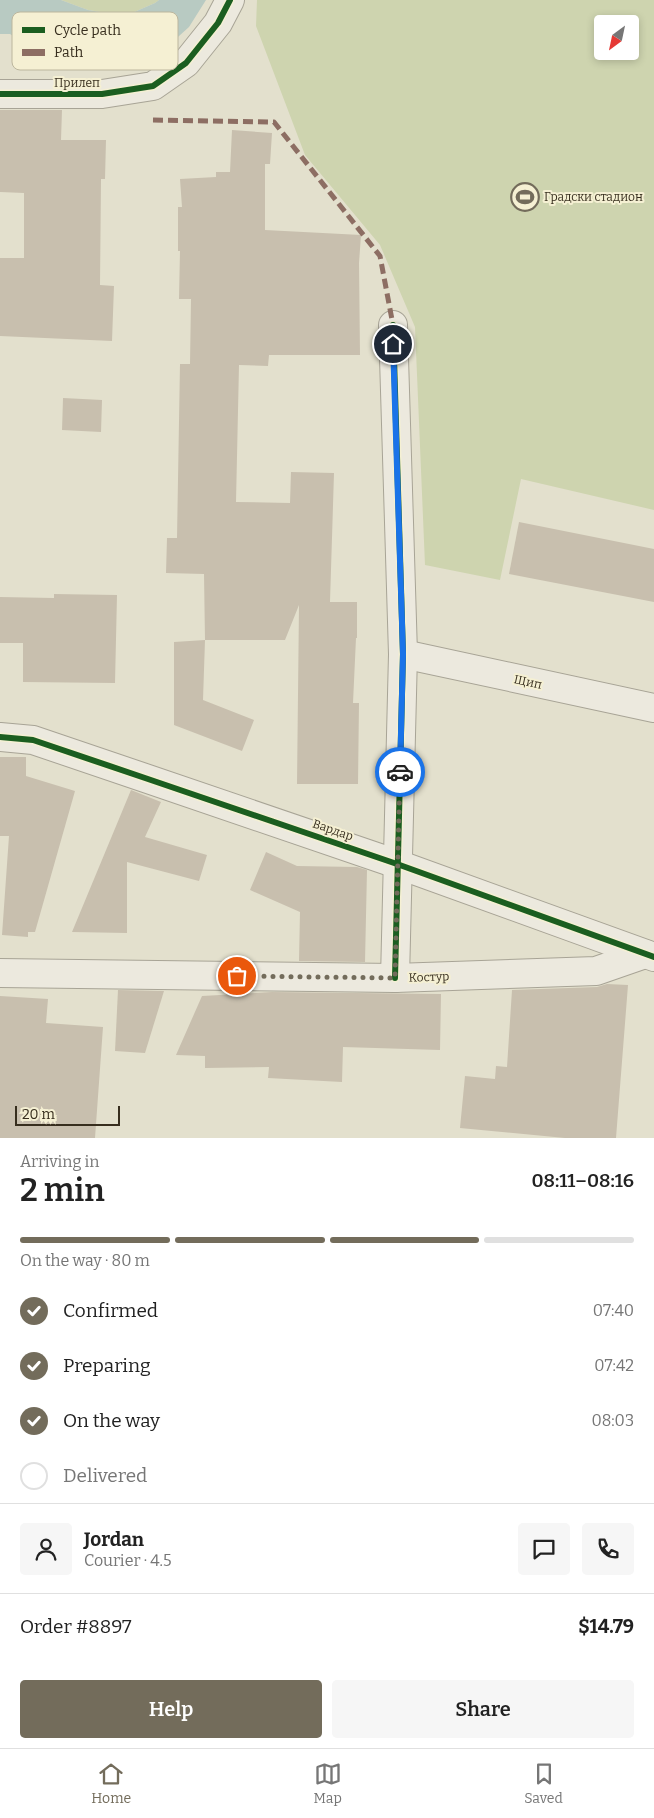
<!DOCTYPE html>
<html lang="en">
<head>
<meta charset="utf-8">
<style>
  :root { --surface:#fff; --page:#f6f6f6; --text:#222; --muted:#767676; --line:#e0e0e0; --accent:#736c5b }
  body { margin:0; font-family:Bitter,serif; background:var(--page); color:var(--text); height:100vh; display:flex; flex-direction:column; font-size:19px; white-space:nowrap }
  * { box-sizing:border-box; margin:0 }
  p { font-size:16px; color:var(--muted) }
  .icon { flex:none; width:28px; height:28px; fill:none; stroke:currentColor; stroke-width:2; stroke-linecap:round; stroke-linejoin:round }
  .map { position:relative; height:1138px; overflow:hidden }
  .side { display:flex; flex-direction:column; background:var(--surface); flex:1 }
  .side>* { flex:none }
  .needle { width:32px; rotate:213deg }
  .buttons { position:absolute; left:594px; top:15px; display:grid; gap:10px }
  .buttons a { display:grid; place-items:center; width:45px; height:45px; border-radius:5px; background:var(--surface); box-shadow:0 2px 8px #0003; font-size:25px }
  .scale { position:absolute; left:15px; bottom:12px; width:105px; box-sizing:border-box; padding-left:5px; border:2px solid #372e1e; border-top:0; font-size:14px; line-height:18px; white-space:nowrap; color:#372e1e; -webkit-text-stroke:4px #f5f0d3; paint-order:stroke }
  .pin { position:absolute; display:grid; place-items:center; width:42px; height:42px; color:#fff; margin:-21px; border:2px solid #fff; border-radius:50%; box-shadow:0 1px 5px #0007 }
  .courier { position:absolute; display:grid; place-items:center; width:50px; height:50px; margin:-25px; border:4px solid #1a73e8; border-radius:50%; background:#fff; color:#222; box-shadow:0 1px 6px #0007 }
  .summary em { font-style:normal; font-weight:600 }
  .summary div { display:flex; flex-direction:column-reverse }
  .summary { display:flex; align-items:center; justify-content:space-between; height:85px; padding:0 20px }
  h1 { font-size:32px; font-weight:600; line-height:38px }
  .bar { display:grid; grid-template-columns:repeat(4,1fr); gap:8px 5px; align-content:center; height:60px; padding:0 20px }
  .bar i { height:6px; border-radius:4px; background:var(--line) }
  .bar .selected { background:var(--accent) }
  .bar p { grid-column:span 4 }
  .line { display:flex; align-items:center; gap:12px; padding:0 20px; border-top:1px solid var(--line) }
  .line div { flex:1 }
  .round { display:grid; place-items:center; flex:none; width:52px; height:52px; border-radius:5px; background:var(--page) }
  ol { padding:0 20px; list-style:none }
  li { display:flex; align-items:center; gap:15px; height:55px }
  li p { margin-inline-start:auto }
  li .icon { padding:5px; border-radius:50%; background:var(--accent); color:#fff; stroke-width:4 }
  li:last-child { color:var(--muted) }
  li i { width:28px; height:28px; border:2px solid var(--line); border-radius:50% }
  .button { display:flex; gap:10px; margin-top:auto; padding:10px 20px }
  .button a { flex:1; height:58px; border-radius:5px; background:var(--accent); color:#fff; font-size:20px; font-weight:600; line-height:58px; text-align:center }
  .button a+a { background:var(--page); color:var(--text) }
  .tabs { display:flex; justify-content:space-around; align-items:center; height:70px; border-top:1px solid var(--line); background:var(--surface); font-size:14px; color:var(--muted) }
  .tabs a { display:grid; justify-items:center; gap:2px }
  .tabs .selected { color:var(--accent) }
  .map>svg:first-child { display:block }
  .green { fill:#ced4af; fill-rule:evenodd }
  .water { fill:#b8cac2 }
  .building { fill:#c8bfae }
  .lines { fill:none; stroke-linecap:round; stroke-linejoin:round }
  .minor-casing { stroke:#a8a496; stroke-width:30 }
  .minor { stroke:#ece9de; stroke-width:28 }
  .quiet { stroke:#8d6e63; stroke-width:5; stroke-dasharray:10 5; stroke-linecap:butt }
  .cycleway-casing { stroke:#f5f0d3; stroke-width:9 }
  .cycleway { stroke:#1b5e20; stroke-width:6 }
  .done { stroke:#736c5b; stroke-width:5; stroke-dasharray:0 9 }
  .route { stroke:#1a73e8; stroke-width:6 }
  .labels { text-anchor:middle; stroke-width:4; stroke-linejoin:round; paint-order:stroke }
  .street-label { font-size:12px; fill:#372e1e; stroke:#f5f0d3 }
  .poi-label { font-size:12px; fill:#372e1e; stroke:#f5f0d3; text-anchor:start }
  .key { fill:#f5f0d3; stroke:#bcb69d; stroke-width:1 }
  .key-label { font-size:14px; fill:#372e1e }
</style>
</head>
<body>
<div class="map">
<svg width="654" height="1138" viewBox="0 0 654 1138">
  <rect width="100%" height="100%" fill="#e3e0cd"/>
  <g class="green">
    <path d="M 61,0 L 159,0 L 155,3 L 125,16 L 88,10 Z"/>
    <path d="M 257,0 L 654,0 L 654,510 L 521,479 L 500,580 L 425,565 L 415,327 L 380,245 L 305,155 L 256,26 ZM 602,24 L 630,24 L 630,51 L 602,51 Z"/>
  </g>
  <path class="water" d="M 0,0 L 61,0 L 88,10 L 125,16 L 155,3 L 159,0 L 206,0 L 189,27 L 169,45 L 120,64 L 72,69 L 55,62 L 10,34 L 0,34 Z"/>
  <g class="building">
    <path d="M 0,110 L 62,110 L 61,140 L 106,140 L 105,179 L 101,179 L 100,285 L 114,286 L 112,341 L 0,336 L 0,258 L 24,258 L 24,193 L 0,192 Z"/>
    <path d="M 232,130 L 272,133 L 270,164 L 265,164 L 265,230 L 361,235 L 359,263 L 360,355 L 269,355 L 268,366 L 239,365 L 236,502 L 290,503 L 291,472 L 334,473 L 330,602 L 357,602 L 357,638 L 356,638 L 353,703 L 359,703 L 358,784 L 297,784 L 299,605 L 285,640 L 205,640 L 204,574 L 166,573 L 167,538 L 177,538 L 180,364 L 190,364 L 191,299 L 179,299 L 180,251 L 178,251 L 178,207 L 182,207 L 180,179 L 216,177 L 216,172 L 230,172 Z"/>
    <path d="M 63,398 L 102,400 L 101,432 L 62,430 Z"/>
    <path d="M 519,522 L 654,549 L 654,602 L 509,574 Z"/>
    <path d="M 54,594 L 117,595 L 115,683 L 23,682 L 23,643 L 0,643 L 0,597 L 54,598 Z"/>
    <path d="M 205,640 L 203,700 L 254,720 L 242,751 L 174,725 L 174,642 Z"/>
    <path d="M 0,757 L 26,757 L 26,776 L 75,791 L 35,932 L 28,932 L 28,937 L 2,935 L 9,836 L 0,836 Z"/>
    <path d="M 131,790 L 161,802 L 145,837 L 207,855 L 199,881 L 127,862 L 127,933 L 72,932 Z"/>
    <path d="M 266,852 L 297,866 L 357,867 L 367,870 L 365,962 L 299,961 L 300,912 L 250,890 Z"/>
    <path d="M 607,984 L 628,985 L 616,1138 L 565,1138 L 460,1128 L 465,1076 L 495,1079 L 496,1066 L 507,1067 L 512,990 L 597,987 Z"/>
    <path d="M 118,990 L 164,991 L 145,1053 L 115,1051 Z"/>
    <path d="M 272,992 L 441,994 L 440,1050 L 343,1047 L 342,1082 L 268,1078 L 269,1067 L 205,1068 L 205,1056 L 176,1055 L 202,996 Z"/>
    <path d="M 0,996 L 48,999 L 46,1023 L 103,1027 L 95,1138 L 0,1138 Z"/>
  </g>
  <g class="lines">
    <defs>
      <g id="minor">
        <path d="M 0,94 L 102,94 L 153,86 L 186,63 L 218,23 L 230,0"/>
        <path d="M 393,325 L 403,654 L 395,978"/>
        <path d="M 403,654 L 654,708"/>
        <path d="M 0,737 L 33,740 L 145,778 L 397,864 L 654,957"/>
        <path d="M 0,973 L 395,978 L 596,971 L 645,954"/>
      </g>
    </defs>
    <use href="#minor" class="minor-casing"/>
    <use href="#minor" class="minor"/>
    <path class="quiet" d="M 153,120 L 274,122 L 380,256 L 393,325"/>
    <defs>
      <g id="cycleway">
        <path d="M 0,94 L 102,94 L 153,86 L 186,63 L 218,23 L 230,0"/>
        <path d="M 393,325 L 403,654 L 395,978"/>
        <path d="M 0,737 L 33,740 L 145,778 L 397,864 L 654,957"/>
      </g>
    </defs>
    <use href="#cycleway" class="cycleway-casing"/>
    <use href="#cycleway" class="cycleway"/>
  </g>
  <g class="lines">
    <path class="done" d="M 237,976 L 395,978 L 400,772"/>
    <path class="route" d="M 393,344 L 403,654 L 400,772"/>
  </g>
  <defs>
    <symbol id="stadium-ring" viewBox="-11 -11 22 22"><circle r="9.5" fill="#f5f0d3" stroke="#736c5b" stroke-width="1.5"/><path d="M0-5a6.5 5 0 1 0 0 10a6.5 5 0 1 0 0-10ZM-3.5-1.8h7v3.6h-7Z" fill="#736c5b"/></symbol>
  </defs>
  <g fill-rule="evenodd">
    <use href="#stadium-ring" x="509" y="181" width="32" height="32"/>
  </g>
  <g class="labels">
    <g class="street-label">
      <text x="77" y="87">Прилеп</text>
      <text transform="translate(528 682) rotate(12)" y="4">Щип</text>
      <text transform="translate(333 830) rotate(19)" y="4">Вардар</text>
      <text transform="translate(429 977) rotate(-2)" y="4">Костур</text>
    </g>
    <g class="poi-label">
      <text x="544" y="201">Градски стадион</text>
    </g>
  </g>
  <rect x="12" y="12" width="166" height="58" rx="8" class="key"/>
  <rect x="22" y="27" width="23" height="6" fill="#1b5e20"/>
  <rect x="22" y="49" width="23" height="7" fill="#8d6e63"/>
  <g class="key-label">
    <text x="54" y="35">Cycle path</text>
    <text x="54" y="57">Path</text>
  </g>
</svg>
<div class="buttons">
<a><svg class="needle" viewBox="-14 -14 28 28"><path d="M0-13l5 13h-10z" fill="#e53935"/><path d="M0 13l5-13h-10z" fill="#767676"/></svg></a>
</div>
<div class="scale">20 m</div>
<div class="pin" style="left:237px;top:976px;background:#ea580c"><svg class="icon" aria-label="bag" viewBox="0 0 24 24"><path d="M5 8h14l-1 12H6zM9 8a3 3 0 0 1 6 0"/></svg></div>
<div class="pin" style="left:393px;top:344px;background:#1f2937"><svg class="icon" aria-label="home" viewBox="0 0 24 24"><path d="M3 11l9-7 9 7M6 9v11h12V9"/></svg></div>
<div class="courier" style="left:400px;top:772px"><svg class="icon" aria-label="car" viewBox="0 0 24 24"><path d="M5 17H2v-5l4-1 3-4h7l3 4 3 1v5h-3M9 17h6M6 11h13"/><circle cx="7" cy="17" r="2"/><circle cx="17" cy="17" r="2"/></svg></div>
</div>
<section class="side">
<div class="summary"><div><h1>2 min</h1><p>Arriving in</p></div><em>08:11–08:16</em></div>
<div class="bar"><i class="selected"></i><i class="selected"></i><i class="selected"></i><i></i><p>On the way · 80 m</p></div>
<ol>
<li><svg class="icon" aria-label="check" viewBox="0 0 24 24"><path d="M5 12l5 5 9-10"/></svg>Confirmed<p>07:40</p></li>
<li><svg class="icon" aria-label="check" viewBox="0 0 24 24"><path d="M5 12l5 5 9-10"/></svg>Preparing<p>07:42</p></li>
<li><svg class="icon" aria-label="check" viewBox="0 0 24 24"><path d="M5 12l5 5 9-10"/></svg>On the way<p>08:03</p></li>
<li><i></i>Delivered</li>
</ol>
<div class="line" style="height:90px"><a class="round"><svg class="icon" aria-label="person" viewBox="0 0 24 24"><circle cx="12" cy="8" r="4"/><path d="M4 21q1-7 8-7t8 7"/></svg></a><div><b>Jordan</b><p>Courier · 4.5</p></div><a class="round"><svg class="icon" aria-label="chat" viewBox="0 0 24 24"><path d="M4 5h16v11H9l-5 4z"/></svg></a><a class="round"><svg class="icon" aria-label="phone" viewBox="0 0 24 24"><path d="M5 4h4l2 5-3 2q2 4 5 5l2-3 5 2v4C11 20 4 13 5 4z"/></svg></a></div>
<div class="line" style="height:65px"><div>Order #8897</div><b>$14.79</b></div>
<div class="button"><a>Help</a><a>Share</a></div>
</section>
<nav class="tabs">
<a class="selected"><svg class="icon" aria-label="home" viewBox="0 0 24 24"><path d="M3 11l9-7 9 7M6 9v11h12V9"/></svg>Home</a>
<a><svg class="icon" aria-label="map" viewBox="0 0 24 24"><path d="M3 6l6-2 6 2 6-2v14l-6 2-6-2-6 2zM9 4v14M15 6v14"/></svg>Map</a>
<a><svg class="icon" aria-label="saved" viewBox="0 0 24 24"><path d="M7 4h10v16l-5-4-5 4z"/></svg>Saved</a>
</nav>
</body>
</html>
